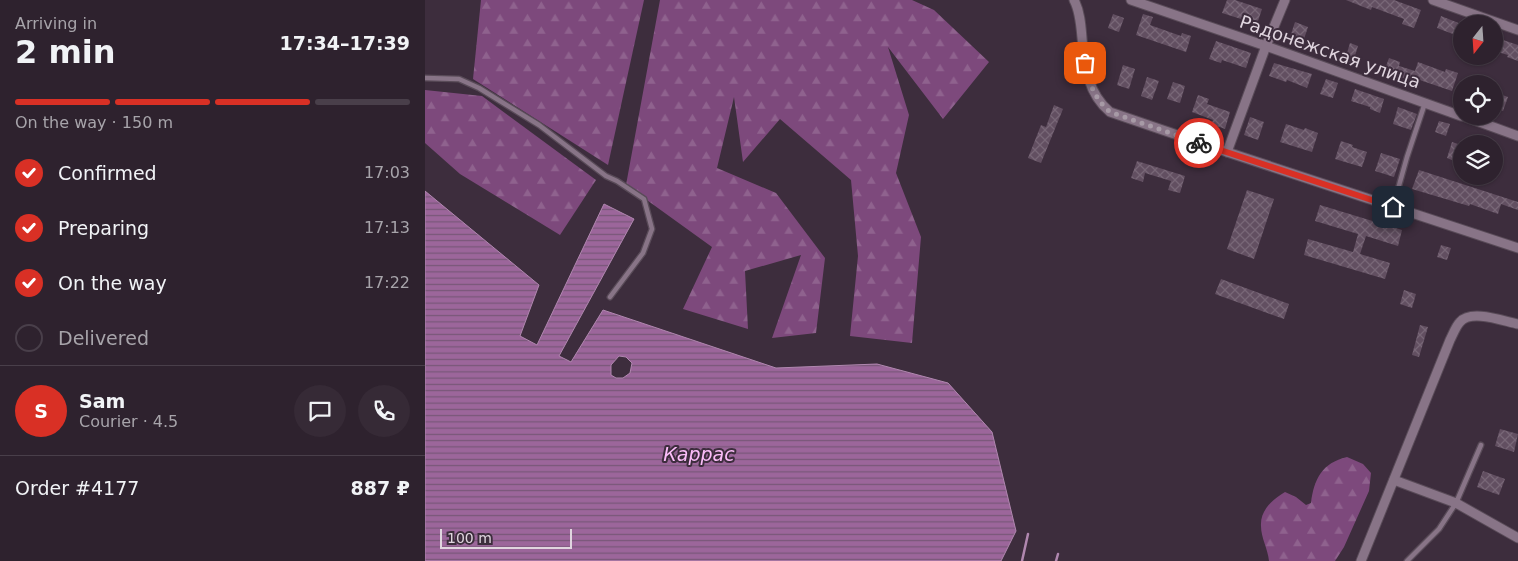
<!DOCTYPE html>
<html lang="en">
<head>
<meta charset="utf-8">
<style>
  :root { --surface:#2e222e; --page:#362a36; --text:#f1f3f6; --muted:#a7a4aa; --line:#493f4a; --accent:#d93025 }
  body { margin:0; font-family:"DejaVu Sans",sans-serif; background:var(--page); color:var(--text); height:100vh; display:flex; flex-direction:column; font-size:19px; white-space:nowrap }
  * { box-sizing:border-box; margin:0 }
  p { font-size:16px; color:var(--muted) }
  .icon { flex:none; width:28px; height:28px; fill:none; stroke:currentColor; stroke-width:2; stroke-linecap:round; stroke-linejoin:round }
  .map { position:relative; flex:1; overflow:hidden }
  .side { display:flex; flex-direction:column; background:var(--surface); width:425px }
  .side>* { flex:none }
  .needle { width:32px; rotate:197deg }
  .tools { position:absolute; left:1028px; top:15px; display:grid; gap:10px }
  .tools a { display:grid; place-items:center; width:50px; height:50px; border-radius:50%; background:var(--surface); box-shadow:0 1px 4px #0004,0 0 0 1px var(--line); font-size:25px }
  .scale { position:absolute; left:15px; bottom:12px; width:132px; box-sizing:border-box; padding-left:5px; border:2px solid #e0d5df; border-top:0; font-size:14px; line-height:18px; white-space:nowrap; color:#e0d5df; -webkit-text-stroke:4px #3d2d3d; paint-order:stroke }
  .pin { position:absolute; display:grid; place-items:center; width:42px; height:42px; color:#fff; margin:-21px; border-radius:10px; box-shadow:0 2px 8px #0006 }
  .courier { position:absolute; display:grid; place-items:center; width:50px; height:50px; margin:-25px; border:4px solid #d93025; border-radius:50%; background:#fff; color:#222; box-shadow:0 1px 6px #0007 }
  .headline em { font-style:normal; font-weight:800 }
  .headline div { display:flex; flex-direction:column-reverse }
  .headline { display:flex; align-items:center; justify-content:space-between; height:85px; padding:0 15px }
  h1 { font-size:32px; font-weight:800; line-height:38px }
  .bar { display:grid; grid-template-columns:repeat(4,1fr); gap:8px 5px; align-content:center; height:60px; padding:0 15px }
  .bar i { height:6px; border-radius:4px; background:var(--line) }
  .bar .active { background:var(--accent) }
  .bar p { grid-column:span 4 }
  .line { display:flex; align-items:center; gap:12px; padding:0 15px; border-top:1px solid var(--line) }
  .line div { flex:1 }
  .round { display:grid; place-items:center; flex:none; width:52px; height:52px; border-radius:26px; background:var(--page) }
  ol { padding:0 15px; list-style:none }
  li { display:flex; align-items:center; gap:15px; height:55px }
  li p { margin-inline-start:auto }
  li .icon { padding:5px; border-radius:50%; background:var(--accent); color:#fff; stroke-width:4 }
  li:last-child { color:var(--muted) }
  li i { width:28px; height:28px; border:2px solid var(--line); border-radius:50% }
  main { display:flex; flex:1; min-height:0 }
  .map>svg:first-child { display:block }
  .forest { fill:url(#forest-firs) }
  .water { fill:url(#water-rules); stroke:#b087af; fill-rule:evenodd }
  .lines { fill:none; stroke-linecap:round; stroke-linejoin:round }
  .stream { stroke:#b087af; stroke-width:2.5 }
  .building { fill:url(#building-cross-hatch) }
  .lane-casing { stroke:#594b58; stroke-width:7 }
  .street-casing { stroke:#594b58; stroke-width:11 }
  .lane { stroke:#887487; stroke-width:4.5 }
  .street { stroke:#887487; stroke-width:9 }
  .done { stroke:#a79aa6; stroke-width:5; stroke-dasharray:0 9 }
  .route { stroke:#d93025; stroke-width:6 }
  .labels { text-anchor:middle; stroke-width:4; stroke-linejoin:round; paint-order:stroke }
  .street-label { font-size:18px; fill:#e0d5df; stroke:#3d2d3d }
  .water-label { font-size:19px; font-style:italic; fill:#fbbdf9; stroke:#3d2d3d }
</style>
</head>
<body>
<main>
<section class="side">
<div class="headline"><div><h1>2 min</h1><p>Arriving in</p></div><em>17:34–17:39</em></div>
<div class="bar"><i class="active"></i><i class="active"></i><i class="active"></i><i></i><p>On the way · 150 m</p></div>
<ol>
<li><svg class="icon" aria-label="check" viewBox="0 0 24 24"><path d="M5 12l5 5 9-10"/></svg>Confirmed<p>17:03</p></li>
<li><svg class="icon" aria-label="check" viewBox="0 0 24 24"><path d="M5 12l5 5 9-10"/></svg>Preparing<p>17:13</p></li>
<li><svg class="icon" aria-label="check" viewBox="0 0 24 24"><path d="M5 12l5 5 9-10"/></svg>On the way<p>17:22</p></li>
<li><i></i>Delivered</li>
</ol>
<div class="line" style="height:90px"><b class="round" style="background:var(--accent);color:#fff">S</b><div><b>Sam</b><p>Courier · 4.5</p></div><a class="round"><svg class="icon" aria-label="chat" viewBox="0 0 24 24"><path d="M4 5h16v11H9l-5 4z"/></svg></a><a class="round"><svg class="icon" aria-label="phone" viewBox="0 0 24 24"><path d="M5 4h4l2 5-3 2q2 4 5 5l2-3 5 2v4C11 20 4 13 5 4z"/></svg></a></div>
<div class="line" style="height:65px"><div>Order #4177</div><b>887 ₽</b></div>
</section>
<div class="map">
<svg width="1093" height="561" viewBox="0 0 1093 561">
  <defs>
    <pattern id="forest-firs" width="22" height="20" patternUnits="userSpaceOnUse" patternTransform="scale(1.25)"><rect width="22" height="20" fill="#7d497c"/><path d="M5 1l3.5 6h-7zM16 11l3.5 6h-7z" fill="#8f628e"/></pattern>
    <pattern id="water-rules" width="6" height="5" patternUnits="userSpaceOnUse" patternTransform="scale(1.25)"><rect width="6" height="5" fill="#9c669b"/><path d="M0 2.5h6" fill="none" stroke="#785778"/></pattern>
    <pattern id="building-cross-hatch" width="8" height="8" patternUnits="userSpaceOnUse" patternTransform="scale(1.25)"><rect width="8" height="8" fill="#624f61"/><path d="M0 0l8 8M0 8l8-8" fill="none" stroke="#786777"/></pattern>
  </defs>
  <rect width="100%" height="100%" fill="#3d2d3d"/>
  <g class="forest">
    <path d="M 56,0 L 219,0 L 183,165 L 48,79 Z"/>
    <path d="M 235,0 L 487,0 L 509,10 L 564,62 L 518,119 L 463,47 L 484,115 L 471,173 L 496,237 L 487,343 L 425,336 L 433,256 L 426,180 L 355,119 L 318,162 L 309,97 L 292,168 L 351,193 L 400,258 L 391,333 L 347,338 L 376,255 L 320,271 L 323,329 L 258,309 L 287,247 L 201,185 Z"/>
    <path d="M 0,90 L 57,96 L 171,180 L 135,235 L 35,174 L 0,143 Z"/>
    <path d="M 922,457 L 938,464 L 946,473 L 944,491 L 919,547 L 910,561 L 844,561 C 843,549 836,538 836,526 C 835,510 848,499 860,492 L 871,497 L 881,505 L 886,503 C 889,479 897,463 922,457 Z"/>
  </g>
  <path class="water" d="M 0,191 L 114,285 L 95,336 L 112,345 L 179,204 L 209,219 L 134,356 L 146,362 L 178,310 L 351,368 L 452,364 L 523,383 L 567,432 L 591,531 L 576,561 L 0,561 ZM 194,356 L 201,357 L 207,363 L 205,373 L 198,378 L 191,378 L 186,375 L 186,365 Z"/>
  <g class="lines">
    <g class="stream">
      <path d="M 597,561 L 603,534"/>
      <path d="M 631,561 L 633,554"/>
    </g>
  </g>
  <g class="building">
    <path d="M 802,0 L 810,0 L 837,9 L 832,24 L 797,13 Z"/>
    <path d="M 921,0 L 969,0 L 996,10 L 989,28 L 977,24 L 979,19 L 947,7 L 946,10 Z"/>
    <path d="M 688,14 L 699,18 L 694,32 L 683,28 Z"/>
    <path d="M 718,14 L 728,17 L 725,25 L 756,36 L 757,33 L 766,36 L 761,52 L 711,35 Z"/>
    <path d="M 1016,16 L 1036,24 L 1036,37 L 1012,28 Z"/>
    <path d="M 870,22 L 883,27 L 877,45 L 864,40 Z"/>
    <path d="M 1069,37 L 1093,45 L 1093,61 L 1082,57 L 1083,55 L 1069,51 Z"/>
    <path d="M 791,41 L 826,53 L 821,68 L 797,60 L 796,63 L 784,59 Z"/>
    <path d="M 925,43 L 933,46 L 927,65 L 919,63 Z"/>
    <path d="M 964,58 L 975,62 L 974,66 L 990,71 L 993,62 L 1020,72 L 1021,69 L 1033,73 L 1027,91 L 983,76 L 982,79 L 973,76 L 974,73 L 960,69 Z"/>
    <path d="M 849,63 L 887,74 L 882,88 L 862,80 L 861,82 L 844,76 Z"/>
    <path d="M 698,65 L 710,69 L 704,89 L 692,85 Z"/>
    <path d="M 722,77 L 734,81 L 727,100 L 716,96 Z"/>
    <path d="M 901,79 L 913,83 L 908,98 L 895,94 Z"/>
    <path d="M 748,82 L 760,86 L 755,103 L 742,99 Z"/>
    <path d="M 930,89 L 959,99 L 955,113 L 945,109 L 945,107 L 926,101 Z"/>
    <path d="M 1069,92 L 1083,97 L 1078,111 L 1069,107 Z"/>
    <path d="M 773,95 L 784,99 L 782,104 L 805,112 L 800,129 L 786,124 L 788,120 L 767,112 Z"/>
    <path d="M 629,105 L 638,109 L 616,163 L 603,158 L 616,125 L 621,127 Z"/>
    <path d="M 973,107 L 992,114 L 986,130 L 968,124 Z"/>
    <path d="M 825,117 L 839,122 L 833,140 L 819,135 Z"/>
    <path d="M 1014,121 L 1025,124 L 1021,136 L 1010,132 Z"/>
    <path d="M 861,124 L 879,130 L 880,128 L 893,133 L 887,152 L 855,142 Z"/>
    <path d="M 916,141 L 928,145 L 927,147 L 942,152 L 937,167 L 910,159 Z"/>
    <path d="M 1027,142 L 1036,145 L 1036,155 L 1034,163 L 1022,158 Z"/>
    <path d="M 956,153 L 975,159 L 969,177 L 950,171 Z"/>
    <path d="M 712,161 L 760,176 L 755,193 L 743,190 L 746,181 L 720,173 L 718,182 L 706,178 Z"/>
    <path d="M 994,170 L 1093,202 L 1093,210 L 1076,204 L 1073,214 L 1045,204 L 1044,206 L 987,189 Z"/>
    <path d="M 822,190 L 849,199 L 829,259 L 802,249 Z"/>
    <path d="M 895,205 L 977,230 L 973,246 L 941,236 L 935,254 L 965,263 L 960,279 L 879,255 L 883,239 L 928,252 L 933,234 L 890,221 Z"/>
    <path d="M 1016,245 L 1026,248 L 1022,260 L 1012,257 Z"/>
    <path d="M 796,279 L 864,304 L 859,319 L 790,294 Z"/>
    <path d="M 979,290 L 991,294 L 987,308 L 975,304 Z"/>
    <path d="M 995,325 L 1003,327 L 994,357 L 987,355 Z"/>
    <path d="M 1075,429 L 1093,434 L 1089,452 L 1070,446 Z"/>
    <path d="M 1058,471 L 1080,479 L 1074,495 L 1052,487 Z"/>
  </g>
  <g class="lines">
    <defs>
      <g id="lane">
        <path d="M 0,78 L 34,79 L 54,88 L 114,125 L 181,176 L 192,181 L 219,199 L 227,229 L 218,253 L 185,297"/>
        <path d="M 968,207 L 982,157 L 1000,103"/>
        <path d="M 982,561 L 1014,529 L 1031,503 L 1056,445"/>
      </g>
      <g id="street">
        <path d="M 649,0 C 655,11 656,26 657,38 C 659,65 663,94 685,112 L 802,152 L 1093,248"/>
        <path d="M 706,0 L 841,46 L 1036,116"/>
        <path d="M 1008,0 L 1093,30"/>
        <path d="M 1038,116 L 1093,136"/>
        <path d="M 802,152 L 841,46 L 860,0"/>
        <path d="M 969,480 L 1031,503 L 1093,538"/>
        <path d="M 936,561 L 1025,340 C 1028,334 1031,326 1035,322 C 1046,309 1078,321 1093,324"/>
      </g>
    </defs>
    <use href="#lane" class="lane-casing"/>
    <use href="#street" class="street-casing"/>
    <use href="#lane" class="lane"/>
    <use href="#street" class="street"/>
  </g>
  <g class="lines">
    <path class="done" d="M 660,63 C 663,82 670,99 685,112 L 774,143"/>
    <path class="route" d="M 774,143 L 968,207"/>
  </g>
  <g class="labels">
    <g class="street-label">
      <text transform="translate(905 52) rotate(19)" y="6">Радонежская улица</text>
    </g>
    <g class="water-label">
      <text x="274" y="461">Каррас</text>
    </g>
  </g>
</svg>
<div class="tools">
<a><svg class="needle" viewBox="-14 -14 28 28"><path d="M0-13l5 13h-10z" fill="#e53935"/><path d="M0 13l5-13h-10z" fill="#a7a4aa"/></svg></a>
<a><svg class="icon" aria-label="locate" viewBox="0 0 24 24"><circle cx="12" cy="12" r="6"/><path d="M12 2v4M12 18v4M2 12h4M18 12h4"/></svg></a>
<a><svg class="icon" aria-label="layers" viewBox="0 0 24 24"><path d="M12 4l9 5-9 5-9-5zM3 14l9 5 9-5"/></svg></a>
</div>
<div class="scale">100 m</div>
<div class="pin" style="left:660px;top:63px;background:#ea580c"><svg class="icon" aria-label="bag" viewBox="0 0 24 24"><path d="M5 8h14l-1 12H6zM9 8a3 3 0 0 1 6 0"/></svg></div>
<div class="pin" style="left:968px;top:207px;background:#1f2937"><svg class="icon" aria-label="home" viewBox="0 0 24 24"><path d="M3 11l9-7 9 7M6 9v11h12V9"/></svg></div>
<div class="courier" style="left:774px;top:143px"><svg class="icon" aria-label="bike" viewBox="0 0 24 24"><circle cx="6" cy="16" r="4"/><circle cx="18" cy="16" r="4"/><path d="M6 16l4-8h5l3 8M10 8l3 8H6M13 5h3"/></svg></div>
</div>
</main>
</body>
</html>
